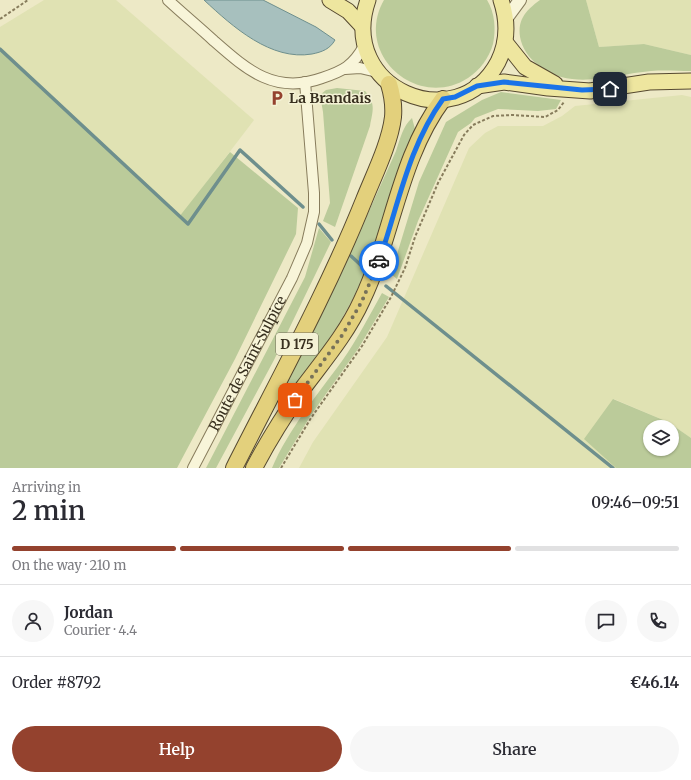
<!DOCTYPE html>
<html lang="en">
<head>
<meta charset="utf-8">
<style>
  :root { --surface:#fff; --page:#f7f7f7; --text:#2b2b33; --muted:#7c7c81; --line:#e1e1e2; --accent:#94422e }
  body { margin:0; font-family:Merriweather,serif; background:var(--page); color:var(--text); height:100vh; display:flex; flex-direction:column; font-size:15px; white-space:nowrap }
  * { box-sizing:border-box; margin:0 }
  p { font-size:13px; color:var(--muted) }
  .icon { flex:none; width:22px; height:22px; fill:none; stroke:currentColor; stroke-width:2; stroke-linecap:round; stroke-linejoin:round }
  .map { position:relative; height:468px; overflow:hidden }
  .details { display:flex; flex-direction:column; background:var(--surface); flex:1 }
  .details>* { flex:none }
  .tools { position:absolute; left:643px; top:420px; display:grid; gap:8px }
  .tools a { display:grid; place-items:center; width:36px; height:36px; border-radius:50%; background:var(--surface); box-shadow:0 1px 3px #0004; font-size:20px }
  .pin { position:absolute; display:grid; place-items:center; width:34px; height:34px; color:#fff; margin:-17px; border-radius:8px; box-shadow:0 2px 6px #0006 }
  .courier { position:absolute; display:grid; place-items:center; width:40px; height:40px; margin:-20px; border:3px solid #1a73e8; border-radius:50%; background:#fff; color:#222; box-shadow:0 1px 5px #0007 }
  .overview em { font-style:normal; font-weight:600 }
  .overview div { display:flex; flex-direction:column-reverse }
  .overview { display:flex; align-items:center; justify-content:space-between; height:68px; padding:0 12px }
  h1 { font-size:26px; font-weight:600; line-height:30px }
  .bar { display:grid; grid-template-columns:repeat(4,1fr); gap:6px 4px; align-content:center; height:48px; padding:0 12px }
  .bar i { height:5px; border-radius:3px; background:var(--line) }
  .bar .selected { background:var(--accent) }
  .bar p { grid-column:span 4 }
  .line { display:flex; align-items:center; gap:10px; padding:0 12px; border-top:1px solid var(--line) }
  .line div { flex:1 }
  .round { display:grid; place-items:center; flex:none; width:42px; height:42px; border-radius:21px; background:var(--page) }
  .primary-button { display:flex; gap:8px; margin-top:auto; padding:8px 12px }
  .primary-button a { flex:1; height:46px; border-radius:24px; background:var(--accent); color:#fff; font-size:16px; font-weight:600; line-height:46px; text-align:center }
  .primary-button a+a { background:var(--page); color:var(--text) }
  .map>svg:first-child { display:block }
  .farmland { fill:#e0e2b3 }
  .green { fill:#bbcb9a; fill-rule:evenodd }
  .water { fill:#a7c0be; stroke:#6e8f8d }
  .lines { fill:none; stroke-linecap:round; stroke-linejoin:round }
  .stream { stroke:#6e8f8d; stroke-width:3.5 }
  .minor-casing { stroke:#877c5c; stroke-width:12 }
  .tertiary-casing { stroke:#877c5c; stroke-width:14 }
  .primary-casing { stroke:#564930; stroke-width:17 }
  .trunk-casing { stroke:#564930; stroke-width:18 }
  .path { stroke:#877c5c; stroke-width:2; stroke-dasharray:3 2; stroke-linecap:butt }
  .minor { stroke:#f8f5d9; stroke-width:10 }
  .tertiary { stroke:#f8f5d9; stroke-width:12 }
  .primary { stroke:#eee69f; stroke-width:15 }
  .trunk { stroke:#e3d07c; stroke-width:16 }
  .done { stroke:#777159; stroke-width:4; stroke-dasharray:0 7.2 }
  .route { stroke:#1a73e8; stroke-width:5 }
  .labels { text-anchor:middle; stroke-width:3; stroke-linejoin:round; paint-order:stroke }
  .shield { fill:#f4f2d5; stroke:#706a56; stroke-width:1 }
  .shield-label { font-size:13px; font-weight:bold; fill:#38301f }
  .poi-label { font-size:14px; font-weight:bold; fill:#38301f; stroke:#f4f2d5; text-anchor:start }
  .street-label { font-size:14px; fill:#38301f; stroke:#f4f2d5 }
</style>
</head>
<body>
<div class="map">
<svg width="691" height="468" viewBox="0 0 691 468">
  <rect width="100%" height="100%" fill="#ede9c6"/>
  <g class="farmland">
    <path d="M 44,0 L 116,0 L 254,120 L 180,217 L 0,50 L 0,27 Z"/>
    <path d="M 586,0 L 691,0 L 691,55 L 644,44 L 599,47 Z"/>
    <path d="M 682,95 L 691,97 L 691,438 L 668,422 L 614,399 L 618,468 L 299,468 L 313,442 L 387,337 L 469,148 L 485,133 L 498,126 L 543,126 L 562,116 L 575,106 Z"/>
  </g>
  <g class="green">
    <path d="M 384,0 L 487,0 C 495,13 496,29 493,44 C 489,58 480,70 468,78 C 417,111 353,54 384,0 Z"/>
    <path d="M 540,0 L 586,0 L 599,47 L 644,44 L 691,55 L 691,71 C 678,71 664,70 651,71 C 615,74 573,91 541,67 C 532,61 524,52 521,41 C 516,21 525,11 540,0 Z"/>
    <path d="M 0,50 L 179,217 L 230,152 L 298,208 L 296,234 L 235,359 L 177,468 L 0,468 Z"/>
    <path d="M 337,88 L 365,91 C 376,104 373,110 370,126 L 335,227 L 323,221 L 330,203 L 323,112 L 320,95 L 326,90 Z"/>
    <path d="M 501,92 L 561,100 L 556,109 L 538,111 L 498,109 L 475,118 L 471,123 L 458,132 L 418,221 L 397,279 L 391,274 L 419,182 L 446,122 L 482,100 Z"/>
    <path d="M 412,118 L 415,129 C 397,183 382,239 357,290 C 338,331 310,366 284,402 L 277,399 L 338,280 L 396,151 C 400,139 403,126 412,118 Z"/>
    <path d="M 319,228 L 331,242 L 274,360 L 216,468 L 206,468 L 305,277 Z"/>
    <path d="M 382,293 L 389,297 L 358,349 L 311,415 L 279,468 L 272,468 C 288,430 318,394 342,361 C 357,340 369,316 382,293 Z"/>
    <path d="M 613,399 L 668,422 L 691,438 L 691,468 L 616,468 L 584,439 ZM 650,427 L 672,427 L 672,449 L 650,449 Z"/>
  </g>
  <path class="water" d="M 204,0 L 263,0 L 316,27 L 335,40 C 330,49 322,52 312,54 C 271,61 233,27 204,0 Z"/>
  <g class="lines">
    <g class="stream">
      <path d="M 0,49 L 188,224 L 240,150 L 303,207"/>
      <path d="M 319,224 L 332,240"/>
      <path d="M 351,256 L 364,268"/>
      <path d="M 386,286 L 613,468"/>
    </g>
    <defs>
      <g id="minor">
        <path d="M 168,0 C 183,14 199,27 214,41 C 247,70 275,95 322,78 C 343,71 353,66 364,46"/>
        <path d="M 345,69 L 360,68 L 377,72"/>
        <path id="s1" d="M 193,468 L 292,278 L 307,243 L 314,212 L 314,193 L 305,82"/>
      </g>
      <path id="tertiary" d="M 506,19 L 520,0"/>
      <g id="primary">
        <path d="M 330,0 L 348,11 L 362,26"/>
        <path d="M 368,0 C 337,89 457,139 498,62 C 508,42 508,21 501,0"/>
        <path d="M 505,42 L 525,67 L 555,84"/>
        <path d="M 477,86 L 504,82 L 548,88 L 590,91 L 649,82 L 691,81"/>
      </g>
      <g id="trunk">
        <path d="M 234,468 C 279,379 327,292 364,200 C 374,175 390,143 393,117 C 394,106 392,94 389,84"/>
        <path d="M 254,468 C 268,441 285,414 303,388 C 324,360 347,333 362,300 C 393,235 399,158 443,99"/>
      </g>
    </defs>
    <use href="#minor" class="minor-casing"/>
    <use href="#tertiary" class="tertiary-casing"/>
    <use href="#primary" class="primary-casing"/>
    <use href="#trunk" class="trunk-casing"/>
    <g class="path">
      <path d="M 0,19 L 28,0"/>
      <path d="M 281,468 L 311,418 L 362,346 L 391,297 L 405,268 L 415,237 L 438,183 L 464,135 L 473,125 L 493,116 L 513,115 L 545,117 L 558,110 L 564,102"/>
    </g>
    <use href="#minor" class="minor"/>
    <use href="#tertiary" class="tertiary"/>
    <use href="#primary" class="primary"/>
    <use href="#trunk" class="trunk"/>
  </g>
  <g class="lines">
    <path class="done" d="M 295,400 L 343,334 L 362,301 L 379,261"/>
    <path class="route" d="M 379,261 C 398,207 408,147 443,99 L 455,97 L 477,86 L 504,82 L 582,90 L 610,89"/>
  </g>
  <defs>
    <symbol id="parking-bare" viewBox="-9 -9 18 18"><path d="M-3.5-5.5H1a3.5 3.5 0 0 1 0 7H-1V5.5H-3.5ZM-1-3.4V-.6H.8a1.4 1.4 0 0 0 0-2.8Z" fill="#94422e" stroke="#f4f2d5" stroke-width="2.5" paint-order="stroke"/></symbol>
  </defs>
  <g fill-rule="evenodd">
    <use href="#parking-bare" x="266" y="87" width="22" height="22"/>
  </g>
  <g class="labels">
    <rect class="shield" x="276" y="333" width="42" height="22" rx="3"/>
    <g class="shield-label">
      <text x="297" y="349">D 175</text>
    </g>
    <g class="poi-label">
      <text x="289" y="103">La Brandais</text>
    </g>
    <g class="street-label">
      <text dy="5" stroke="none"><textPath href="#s1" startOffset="118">Route de Saint-Sulpice</textPath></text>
    </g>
  </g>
</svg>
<div class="tools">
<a><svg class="icon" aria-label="layers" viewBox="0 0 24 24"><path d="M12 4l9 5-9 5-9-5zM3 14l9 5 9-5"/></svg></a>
</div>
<div class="pin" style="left:295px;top:400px;background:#ea580c"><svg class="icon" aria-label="bag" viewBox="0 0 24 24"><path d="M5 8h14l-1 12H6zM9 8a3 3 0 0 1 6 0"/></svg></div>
<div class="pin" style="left:610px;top:89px;background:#1f2937"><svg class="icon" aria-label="home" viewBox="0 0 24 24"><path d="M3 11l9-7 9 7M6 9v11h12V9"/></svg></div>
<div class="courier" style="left:379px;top:261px"><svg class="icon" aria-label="car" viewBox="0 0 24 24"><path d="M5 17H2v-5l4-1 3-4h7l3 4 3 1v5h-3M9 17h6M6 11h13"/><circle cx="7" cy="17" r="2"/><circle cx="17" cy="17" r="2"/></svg></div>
</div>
<section class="details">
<div class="overview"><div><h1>2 min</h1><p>Arriving in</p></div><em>09:46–09:51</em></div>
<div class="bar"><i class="selected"></i><i class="selected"></i><i class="selected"></i><i></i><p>On the way · 210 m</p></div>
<div class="line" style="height:72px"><a class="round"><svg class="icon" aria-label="person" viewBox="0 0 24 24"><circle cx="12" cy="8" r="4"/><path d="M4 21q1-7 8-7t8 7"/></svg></a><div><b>Jordan</b><p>Courier · 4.4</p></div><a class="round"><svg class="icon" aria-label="chat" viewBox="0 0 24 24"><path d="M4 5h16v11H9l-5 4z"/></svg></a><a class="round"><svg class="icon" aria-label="phone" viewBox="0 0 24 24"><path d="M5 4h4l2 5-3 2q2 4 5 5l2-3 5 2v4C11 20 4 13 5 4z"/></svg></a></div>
<div class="line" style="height:52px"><div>Order #8792</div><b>€46.14</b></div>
<div class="primary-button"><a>Help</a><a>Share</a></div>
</section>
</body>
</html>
